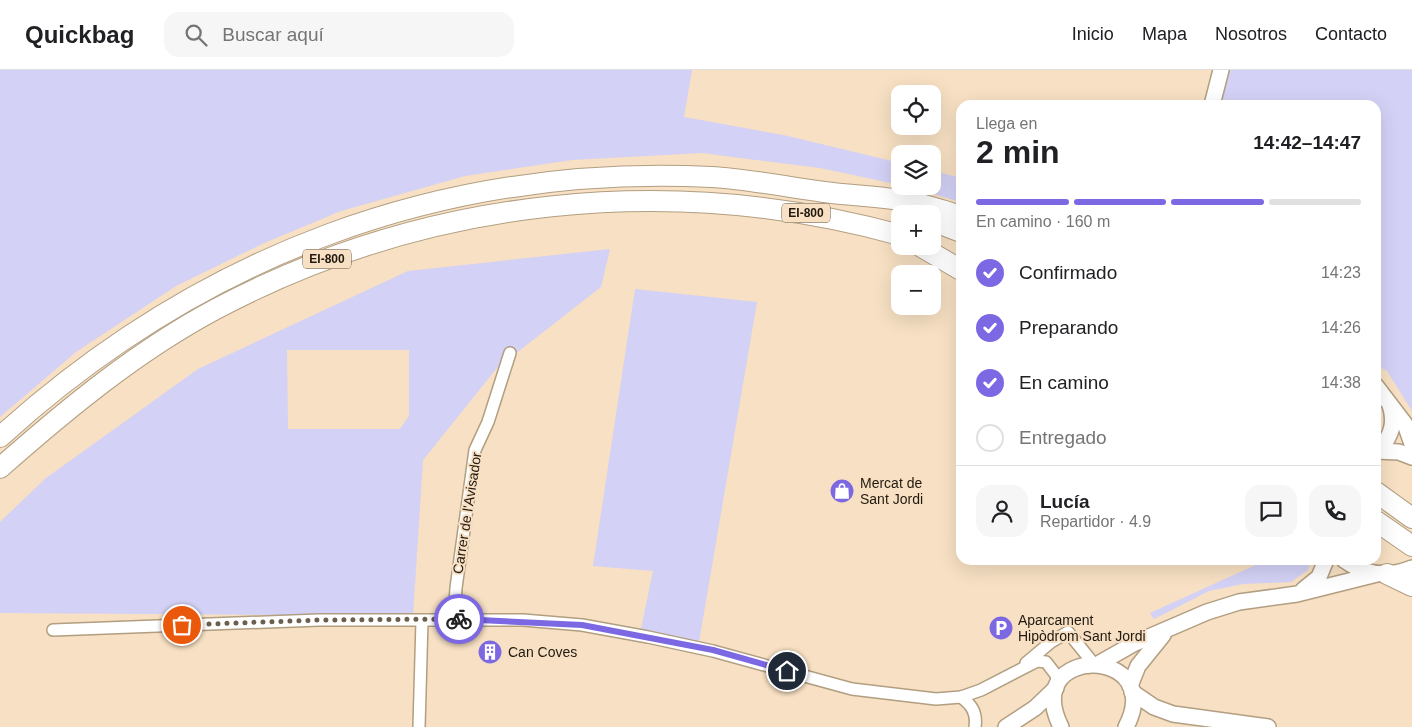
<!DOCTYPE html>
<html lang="es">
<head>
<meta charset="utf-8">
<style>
  :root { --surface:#fff; --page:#f6f6f6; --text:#202124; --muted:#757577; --line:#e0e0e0; --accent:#7d68e4 }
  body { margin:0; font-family:Arial,sans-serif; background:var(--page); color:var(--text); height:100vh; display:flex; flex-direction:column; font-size:19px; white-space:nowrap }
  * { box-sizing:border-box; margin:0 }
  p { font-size:16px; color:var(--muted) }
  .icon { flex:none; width:28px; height:28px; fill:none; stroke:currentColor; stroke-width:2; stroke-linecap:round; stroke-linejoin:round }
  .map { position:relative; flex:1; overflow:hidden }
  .details { position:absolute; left:956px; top:30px; width:425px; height:465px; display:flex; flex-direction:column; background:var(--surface); border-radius:15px; box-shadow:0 5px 20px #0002 }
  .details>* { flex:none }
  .controls { position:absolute; left:891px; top:15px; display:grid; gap:10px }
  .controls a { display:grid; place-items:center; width:50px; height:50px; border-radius:10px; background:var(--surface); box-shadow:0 5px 20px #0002; font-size:25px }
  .pin { position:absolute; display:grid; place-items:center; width:42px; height:42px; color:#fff; margin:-21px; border:2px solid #fff; border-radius:50%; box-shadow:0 1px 5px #0007 }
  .courier { position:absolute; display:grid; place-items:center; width:50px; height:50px; margin:-25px; border:4px solid #7d68e4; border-radius:50%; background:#fff; color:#222; box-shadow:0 1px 6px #0007 }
  .overview em { font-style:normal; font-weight:700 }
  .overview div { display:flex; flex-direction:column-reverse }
  .overview { display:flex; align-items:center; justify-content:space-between; height:85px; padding:0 20px }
  h1 { font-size:32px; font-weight:700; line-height:38px }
  .bar { display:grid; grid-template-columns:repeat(4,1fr); gap:8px 5px; align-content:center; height:60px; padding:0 20px }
  .bar i { height:6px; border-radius:4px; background:var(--line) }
  .bar .on { background:var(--accent) }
  .bar p { grid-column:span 4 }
  .line { display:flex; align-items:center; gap:12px; padding:0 20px; border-top:1px solid var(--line) }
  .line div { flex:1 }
  .round { display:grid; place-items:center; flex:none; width:52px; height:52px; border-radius:15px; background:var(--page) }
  ol { padding:0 20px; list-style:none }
  li { display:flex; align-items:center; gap:15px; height:55px }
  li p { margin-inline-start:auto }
  li .icon { padding:5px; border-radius:50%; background:var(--accent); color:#fff; stroke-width:4 }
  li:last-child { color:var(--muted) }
  li i { width:28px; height:28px; border:2px solid var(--line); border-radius:50% }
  header { display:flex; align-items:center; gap:30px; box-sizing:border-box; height:70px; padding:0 25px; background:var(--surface); border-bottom:1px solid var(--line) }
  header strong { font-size:24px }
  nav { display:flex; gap:28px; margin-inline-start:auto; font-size:18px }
  .search { width:350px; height:45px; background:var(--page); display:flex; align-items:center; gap:12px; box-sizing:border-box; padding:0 18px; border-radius:15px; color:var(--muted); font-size:19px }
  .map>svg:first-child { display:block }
  .green { fill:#d3d1f5; fill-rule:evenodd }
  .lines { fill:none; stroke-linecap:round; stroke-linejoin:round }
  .street-casing { stroke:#b29e81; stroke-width:14 }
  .secondary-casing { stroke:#b29e81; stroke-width:18 }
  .highway-casing { stroke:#b29e81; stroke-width:22 }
  .street { stroke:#fff; stroke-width:11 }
  .secondary { stroke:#fff; stroke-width:15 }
  .highway { stroke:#fff; stroke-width:20 }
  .done { stroke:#6c5f4e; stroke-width:5; stroke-dasharray:0 9 }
  .route { stroke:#7d68e4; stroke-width:6 }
  .labels { text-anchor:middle; stroke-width:4; stroke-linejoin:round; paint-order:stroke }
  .shield { fill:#f7e0c3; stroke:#615545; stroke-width:1 }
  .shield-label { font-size:12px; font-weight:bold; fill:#21190f }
  .poi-label { font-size:14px; fill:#21190f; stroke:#f7e0c3; text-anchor:start }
  .street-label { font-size:14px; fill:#21190f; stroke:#f7e0c3 }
</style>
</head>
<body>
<header>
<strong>Quickbag</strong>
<div class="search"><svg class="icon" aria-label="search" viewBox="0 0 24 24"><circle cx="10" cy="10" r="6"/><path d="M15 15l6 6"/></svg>Buscar aquí</div>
<nav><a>Inicio</a><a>Mapa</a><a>Nosotros</a><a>Contacto</a></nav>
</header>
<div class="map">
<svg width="1412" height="657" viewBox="0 0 1412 657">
  <rect width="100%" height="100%" fill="#f7e0c3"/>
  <g class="green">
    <path d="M 0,0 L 692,0 L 684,47 L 788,66 L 900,93 L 900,115 L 820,98 L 702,83 L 572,90 L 465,106 L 341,141 L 262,174 L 176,216 L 76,282 L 0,347 Z"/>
    <path d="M 1229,0 L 1412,0 L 1412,341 L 1387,301 L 1376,295 L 1376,35 L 1220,35 Z"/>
    <path d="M 933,101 L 961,108 L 961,132 L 905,116 L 932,116 Z"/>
    <path d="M 610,179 L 601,217 L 497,298 L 423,390 L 413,546 L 0,543 L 0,452 L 46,408 L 198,299 L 408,201 ZM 287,280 L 409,280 L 409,346 L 400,359 L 288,359 Z"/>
    <path d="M 635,219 L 757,232 L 699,572 L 641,559 L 653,501 L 593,496 Z"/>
    <path d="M 1262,490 L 1311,490 L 1308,500 L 1291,512 L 1243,514 L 1209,521 L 1154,549 L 1150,543 L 1260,493 Z"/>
  </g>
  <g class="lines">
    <defs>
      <g id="street">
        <path d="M 454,548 L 456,518 L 475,380 L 488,352 L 510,283"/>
        <path d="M 53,560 L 319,550 L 523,550 L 582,555 L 648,567 L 713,581 L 852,619 L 936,629 L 961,627 L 981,620 L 1037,591 L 1046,592 L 1056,605 L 1058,614"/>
        <path d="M 1026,593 L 1051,572 L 1068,562 L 1093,593"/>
        <path d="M 961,627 C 972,635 977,643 975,657"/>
        <path d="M 419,657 L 422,551"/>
      </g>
      <g id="secondary">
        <path d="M 1212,35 L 1221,0"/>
        <path d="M 1376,316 L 1405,354 L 1412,374"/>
        <path d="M 1380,380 C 1391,365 1396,354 1390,335"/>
        <path d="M 1376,381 L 1399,382 L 1412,387"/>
        <path d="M 1344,490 C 1365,505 1388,508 1412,498"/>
        <path d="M 1303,520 L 1319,507 L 1326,490"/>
        <path d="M 1098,594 L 1135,573 L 1207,542 L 1239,532 L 1297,524 L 1377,504"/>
        <path d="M 1130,616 L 1138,596 L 1163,565"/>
        <path d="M 1132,622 L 1154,637 L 1173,644 L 1268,657"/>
        <path d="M 1006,657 L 1035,638 L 1056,618"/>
        <path d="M 1061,657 C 1019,573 1168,576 1126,657"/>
      </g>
      <g id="highway">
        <path d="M 932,151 L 961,162"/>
        <path d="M 920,176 L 961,200"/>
        <path d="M 0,367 C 199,186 441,94 711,107 C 748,109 786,117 824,122 C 853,126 883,126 911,132 C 928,135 945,141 961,146"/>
        <path d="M 0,398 C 67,339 137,281 216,239 C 427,127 671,102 900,165"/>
        <path d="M 1376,422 L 1412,448"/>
        <path d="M 1376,451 L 1412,476"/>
        <path d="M 1387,504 L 1412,516"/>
      </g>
    </defs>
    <use href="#street" class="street-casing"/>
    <use href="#secondary" class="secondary-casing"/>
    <use href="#highway" class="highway-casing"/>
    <use href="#street" class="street"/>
    <use href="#secondary" class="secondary"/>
    <use href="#highway" class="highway"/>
  </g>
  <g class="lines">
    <path class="done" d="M 182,555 L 319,550 L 459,549"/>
    <path class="route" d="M 459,549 L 582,555 L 713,580 L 787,601"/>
  </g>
  <defs>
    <symbol id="shop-disc" viewBox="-11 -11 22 22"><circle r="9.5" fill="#7d68e4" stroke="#f7e0c3"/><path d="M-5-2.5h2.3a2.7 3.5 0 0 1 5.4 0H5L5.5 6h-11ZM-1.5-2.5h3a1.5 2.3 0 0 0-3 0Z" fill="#fff"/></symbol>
    <symbol id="parking-disc" viewBox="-11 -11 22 22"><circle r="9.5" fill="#7d68e4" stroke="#f7e0c3"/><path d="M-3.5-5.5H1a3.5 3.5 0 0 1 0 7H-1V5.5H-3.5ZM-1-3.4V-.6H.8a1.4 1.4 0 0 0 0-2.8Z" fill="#fff"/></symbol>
    <symbol id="building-disc" viewBox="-11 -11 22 22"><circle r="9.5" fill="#7d68e4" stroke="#f7e0c3"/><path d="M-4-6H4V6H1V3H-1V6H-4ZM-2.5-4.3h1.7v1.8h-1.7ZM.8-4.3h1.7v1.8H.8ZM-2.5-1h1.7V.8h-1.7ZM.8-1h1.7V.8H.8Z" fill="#fff"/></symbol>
  </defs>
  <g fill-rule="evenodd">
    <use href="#shop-disc" x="828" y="407" width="28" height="28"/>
    <use href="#parking-disc" x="987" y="544" width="28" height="28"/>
    <use href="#building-disc" x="476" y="568" width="28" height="28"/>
  </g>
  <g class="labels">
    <g class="shield">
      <rect x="782" y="133.5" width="48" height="19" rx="4"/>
      <rect x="303" y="179.5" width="48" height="19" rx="4"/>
    </g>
    <g class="shield-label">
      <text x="806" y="147">EI-800</text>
      <text x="327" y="193">EI-800</text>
    </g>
    <g class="poi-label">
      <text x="860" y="418">Mercat de<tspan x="860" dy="16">Sant Jordi</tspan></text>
      <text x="1018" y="555">Aparcament<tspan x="1018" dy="16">Hipòdrom Sant Jordi</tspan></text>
      <text x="508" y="587">Can Coves</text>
    </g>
    <g class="street-label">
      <text transform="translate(467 443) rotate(-81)" y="5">Carrer de l'Avisador</text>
    </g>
  </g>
</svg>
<div class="controls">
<a><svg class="icon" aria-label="locate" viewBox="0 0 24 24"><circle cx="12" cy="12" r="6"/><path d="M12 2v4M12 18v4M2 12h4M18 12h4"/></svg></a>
<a><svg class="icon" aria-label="layers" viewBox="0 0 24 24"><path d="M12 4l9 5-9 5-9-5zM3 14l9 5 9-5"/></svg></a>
<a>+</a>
<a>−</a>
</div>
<div class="pin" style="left:182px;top:555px;background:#ea580c"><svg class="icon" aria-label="bag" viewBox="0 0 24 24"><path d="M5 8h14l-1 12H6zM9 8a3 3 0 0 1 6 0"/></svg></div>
<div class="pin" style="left:787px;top:601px;background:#1f2937"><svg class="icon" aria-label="home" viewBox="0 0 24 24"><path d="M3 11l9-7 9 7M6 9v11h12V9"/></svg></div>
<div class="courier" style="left:459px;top:549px"><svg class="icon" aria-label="bike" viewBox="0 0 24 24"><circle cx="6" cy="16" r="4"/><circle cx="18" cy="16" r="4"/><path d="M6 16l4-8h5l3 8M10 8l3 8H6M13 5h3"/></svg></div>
<section class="details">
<div class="overview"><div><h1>2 min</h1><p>Llega en</p></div><em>14:42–14:47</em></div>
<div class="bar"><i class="on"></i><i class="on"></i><i class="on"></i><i></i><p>En camino · 160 m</p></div>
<ol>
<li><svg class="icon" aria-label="check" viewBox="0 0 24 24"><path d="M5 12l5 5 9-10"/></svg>Confirmado<p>14:23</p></li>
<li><svg class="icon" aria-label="check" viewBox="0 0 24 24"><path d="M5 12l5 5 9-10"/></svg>Preparando<p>14:26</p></li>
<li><svg class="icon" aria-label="check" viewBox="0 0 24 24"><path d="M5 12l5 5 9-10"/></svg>En camino<p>14:38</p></li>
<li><i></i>Entregado</li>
</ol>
<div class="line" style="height:90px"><a class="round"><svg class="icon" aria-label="person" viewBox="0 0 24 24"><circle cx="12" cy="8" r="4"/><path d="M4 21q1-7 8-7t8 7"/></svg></a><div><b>Lucía</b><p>Repartidor · 4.9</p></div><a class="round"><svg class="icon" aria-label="chat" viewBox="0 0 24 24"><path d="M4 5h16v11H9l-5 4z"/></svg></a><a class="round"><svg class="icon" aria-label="phone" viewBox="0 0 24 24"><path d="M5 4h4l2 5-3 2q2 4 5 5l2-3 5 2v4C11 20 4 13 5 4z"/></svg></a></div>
</section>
</div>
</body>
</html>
